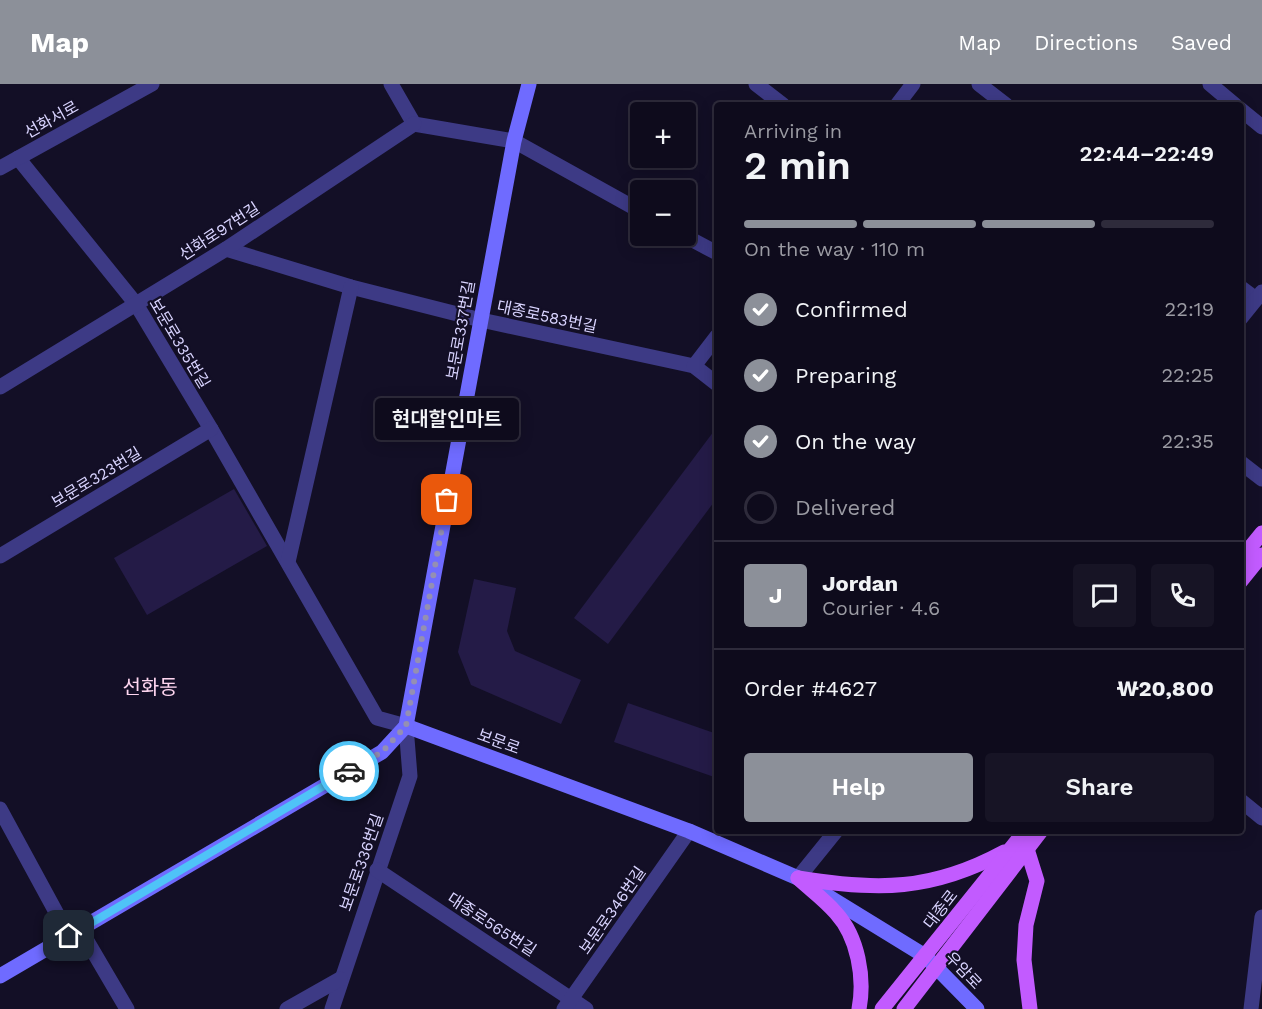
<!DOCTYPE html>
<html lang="en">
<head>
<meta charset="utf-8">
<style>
  :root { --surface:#0e0b1c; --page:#171425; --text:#f1f3f6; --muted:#9b9ba3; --line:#2e2b3b; --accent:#8c9099 }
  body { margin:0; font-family:"Work Sans","Noto Sans KR",sans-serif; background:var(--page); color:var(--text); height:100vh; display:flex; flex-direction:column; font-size:22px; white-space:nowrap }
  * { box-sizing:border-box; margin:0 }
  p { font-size:20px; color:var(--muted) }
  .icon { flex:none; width:33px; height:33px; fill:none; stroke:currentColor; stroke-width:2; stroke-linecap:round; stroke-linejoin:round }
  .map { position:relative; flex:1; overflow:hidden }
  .details { position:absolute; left:714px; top:18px; width:530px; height:732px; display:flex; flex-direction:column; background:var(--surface); border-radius:6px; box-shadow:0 3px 15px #0003,0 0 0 2px var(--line) }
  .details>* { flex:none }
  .fabs { position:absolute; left:630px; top:18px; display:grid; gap:12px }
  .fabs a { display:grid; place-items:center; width:66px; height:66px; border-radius:6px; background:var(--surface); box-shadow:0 3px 15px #0003,0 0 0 2px var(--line); font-size:30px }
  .pin { position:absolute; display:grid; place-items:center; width:51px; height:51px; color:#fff; margin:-26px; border-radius:12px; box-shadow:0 3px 9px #0006 }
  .courier { position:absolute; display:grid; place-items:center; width:60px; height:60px; margin:-30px; border:4px solid #4fc3f7; border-radius:50%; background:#fff; color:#222; box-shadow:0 2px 8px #0007 }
  .bubble { position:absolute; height:42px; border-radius:6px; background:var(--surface); box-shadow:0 3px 15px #0003,0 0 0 2px var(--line); font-size:20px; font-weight:600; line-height:42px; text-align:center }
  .overview em { font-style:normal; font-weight:600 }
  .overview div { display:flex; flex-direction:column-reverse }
  .overview { display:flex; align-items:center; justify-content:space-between; height:102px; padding:0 30px }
  h1 { font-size:39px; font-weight:600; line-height:45px }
  .bar { display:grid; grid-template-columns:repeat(4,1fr); gap:9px 6px; align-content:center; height:72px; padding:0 30px }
  .bar i { height:8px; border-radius:4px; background:var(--line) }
  .bar .selected { background:var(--accent) }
  .bar p { grid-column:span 4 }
  .line { display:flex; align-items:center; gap:15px; padding:0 30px; border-top:2px solid var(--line) }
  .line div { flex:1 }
  .round { display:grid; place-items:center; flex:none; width:63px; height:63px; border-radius:6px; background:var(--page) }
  ol { padding:0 30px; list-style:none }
  li { display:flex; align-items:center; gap:18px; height:66px }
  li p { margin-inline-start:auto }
  li .icon { padding:6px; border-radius:50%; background:var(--accent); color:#fff; stroke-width:4 }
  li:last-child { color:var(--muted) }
  li i { width:33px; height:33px; border:3px solid var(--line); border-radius:50% }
  .action { display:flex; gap:12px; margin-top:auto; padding:12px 30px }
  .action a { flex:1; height:69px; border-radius:6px; background:var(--accent); color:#fff; font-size:24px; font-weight:600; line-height:69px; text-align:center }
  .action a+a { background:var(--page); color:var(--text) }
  header { display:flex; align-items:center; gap:36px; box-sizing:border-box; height:84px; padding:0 30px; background:var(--accent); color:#fff }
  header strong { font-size:28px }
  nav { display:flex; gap:33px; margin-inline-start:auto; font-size:21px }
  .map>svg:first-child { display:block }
  .building { fill:#241b47 }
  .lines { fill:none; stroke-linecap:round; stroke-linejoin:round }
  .street { stroke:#3d3a85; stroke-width:15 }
  .secondary { stroke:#6f6bff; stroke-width:15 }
  .primary { stroke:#c25bff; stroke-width:15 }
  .done { stroke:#948fb3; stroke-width:6; stroke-dasharray:0 10.8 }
  .route { stroke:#4fc3f7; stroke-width:8 }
  .labels { text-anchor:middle; stroke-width:4.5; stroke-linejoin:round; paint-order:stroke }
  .street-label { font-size:16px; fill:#d9d4ff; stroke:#130f26 }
  .quarter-label { font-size:20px; fill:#ffd6f0; stroke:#130f26 }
</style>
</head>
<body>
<header>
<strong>Map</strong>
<nav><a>Map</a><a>Directions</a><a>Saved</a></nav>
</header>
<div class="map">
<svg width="1262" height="925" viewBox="0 0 1262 925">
  <rect width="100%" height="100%" fill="#130f26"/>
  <g class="building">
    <path d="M 717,343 L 717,414 L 608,560 L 574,534 Z"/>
    <path d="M 234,405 L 267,462 L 147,531 L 114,474 Z"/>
    <path d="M 474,495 L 516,504 L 507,547 L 515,567 L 581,596 L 561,640 L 471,601 L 458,568 Z"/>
    <path d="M 628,619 L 717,650 L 717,694 L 614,658 Z"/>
  </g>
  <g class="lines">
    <g class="street">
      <path d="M 391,0 L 414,40"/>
      <path d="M 756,0 L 783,21"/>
      <path d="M 979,0 L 1006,21"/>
      <path d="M 1210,0 L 1235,21"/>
      <path d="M 897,21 L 913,0"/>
      <path d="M 1240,25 L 1262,43"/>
      <path d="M 414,40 L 514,57 L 640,127"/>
      <path d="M 18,74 L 136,220 L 211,345 L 377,634 L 406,642 L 410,692 L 332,925"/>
      <path d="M 0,84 L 152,0"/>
      <path d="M 685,152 L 717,169"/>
      <path d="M 226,165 L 351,203 L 481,236 L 694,282 L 717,300"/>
      <path d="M 1240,203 L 1256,215"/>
      <path d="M 1240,235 L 1262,208"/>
      <path d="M 694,282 L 717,252"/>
      <path d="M 0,303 L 226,165 L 414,40"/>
      <path d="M 1240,378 L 1262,395"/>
      <path d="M 0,472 L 211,345"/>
      <path d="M 288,478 L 351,203"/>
      <path d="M 1240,716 L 1262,734"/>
      <path d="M 0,725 L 69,852"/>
      <path d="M 377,786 L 586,925"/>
      <path d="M 798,794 L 836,747"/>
      <path d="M 80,845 L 127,925"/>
      <path d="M 287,925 L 340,895"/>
      <path d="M 564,925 L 689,747"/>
      <path d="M 1251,925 L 1262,833"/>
    </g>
    <g class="secondary">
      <path d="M 406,642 L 514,57 L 529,0"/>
      <path d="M 406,642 L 689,747 L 798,794 L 925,872 L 977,925"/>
      <path d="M 0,892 L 382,668 L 406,642"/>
    </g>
    <g class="primary">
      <path d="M 1240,476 L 1262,449"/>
      <path d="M 1240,498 L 1262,471"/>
      <path d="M 1027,765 L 1037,797 L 1026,841 L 1024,876 L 1030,925"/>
      <path d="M 798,794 C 877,807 932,807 1004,768"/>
      <path d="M 798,794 C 811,806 825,816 836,829 C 858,853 865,894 859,925"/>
      <path d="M 882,925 L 1025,747"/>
      <path d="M 904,925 L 1041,747"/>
    </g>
  </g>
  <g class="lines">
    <path class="done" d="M 349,687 L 382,668 L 406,642 L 447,416"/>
    <path class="route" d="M 69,852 L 349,687"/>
  </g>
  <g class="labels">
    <g class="street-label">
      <text transform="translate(51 35) rotate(-29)" y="6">선화서로</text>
      <text transform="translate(219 147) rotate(-33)" y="6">선화로97번길</text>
      <text transform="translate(547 232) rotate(12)" y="6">대종로583번길</text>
      <text transform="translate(460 246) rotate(-80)" y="6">보문로337번길</text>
      <text transform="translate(180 259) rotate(59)" y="6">보문로335번길</text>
      <text transform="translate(96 393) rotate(-31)" y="6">보문로323번길</text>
      <text transform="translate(499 657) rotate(20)" y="6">보문로</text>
      <text transform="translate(361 778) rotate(-71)" y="6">보문로336번길</text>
      <text transform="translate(940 825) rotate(-52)" y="6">대종로</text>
      <text transform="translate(612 826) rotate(-55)" y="6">보문로346번길</text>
      <text transform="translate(492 840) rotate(33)" y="6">대종로565번길</text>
      <text transform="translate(964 886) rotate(46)" y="6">우암로</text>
    </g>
    <g class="quarter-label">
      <text x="150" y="610">선화동</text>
    </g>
  </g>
</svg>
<div class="fabs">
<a>+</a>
<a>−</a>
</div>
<div class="pin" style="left:447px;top:416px;background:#ea580c"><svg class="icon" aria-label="bag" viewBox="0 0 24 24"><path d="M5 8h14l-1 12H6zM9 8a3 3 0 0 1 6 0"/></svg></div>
<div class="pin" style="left:69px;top:852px;background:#1f2937"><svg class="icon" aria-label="home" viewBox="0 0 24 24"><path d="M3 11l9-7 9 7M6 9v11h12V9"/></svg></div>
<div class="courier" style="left:349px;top:687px"><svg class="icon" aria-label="car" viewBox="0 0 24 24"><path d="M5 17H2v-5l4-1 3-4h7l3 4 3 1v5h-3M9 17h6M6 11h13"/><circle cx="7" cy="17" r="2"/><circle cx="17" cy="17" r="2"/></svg></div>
<div class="bubble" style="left:375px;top:314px;width:144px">현대할인마트</div>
<section class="details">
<div class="overview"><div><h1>2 min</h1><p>Arriving in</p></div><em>22:44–22:49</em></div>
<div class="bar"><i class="selected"></i><i class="selected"></i><i class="selected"></i><i></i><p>On the way · 110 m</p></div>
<ol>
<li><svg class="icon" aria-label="check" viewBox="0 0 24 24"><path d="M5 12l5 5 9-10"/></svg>Confirmed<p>22:19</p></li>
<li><svg class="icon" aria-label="check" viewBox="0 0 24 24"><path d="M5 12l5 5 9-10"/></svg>Preparing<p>22:25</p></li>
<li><svg class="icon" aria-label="check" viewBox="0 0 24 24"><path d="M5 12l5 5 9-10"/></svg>On the way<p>22:35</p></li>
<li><i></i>Delivered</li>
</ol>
<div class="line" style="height:108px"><b class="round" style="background:var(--accent);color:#fff">J</b><div><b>Jordan</b><p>Courier · 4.6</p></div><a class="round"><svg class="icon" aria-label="chat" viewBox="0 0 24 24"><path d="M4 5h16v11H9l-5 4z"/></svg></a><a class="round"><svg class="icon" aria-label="phone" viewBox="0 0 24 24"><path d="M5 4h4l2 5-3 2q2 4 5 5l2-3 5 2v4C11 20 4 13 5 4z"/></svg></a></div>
<div class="line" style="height:78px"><div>Order #4627</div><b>₩20,800</b></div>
<div class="action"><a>Help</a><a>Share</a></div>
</section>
</div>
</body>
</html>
